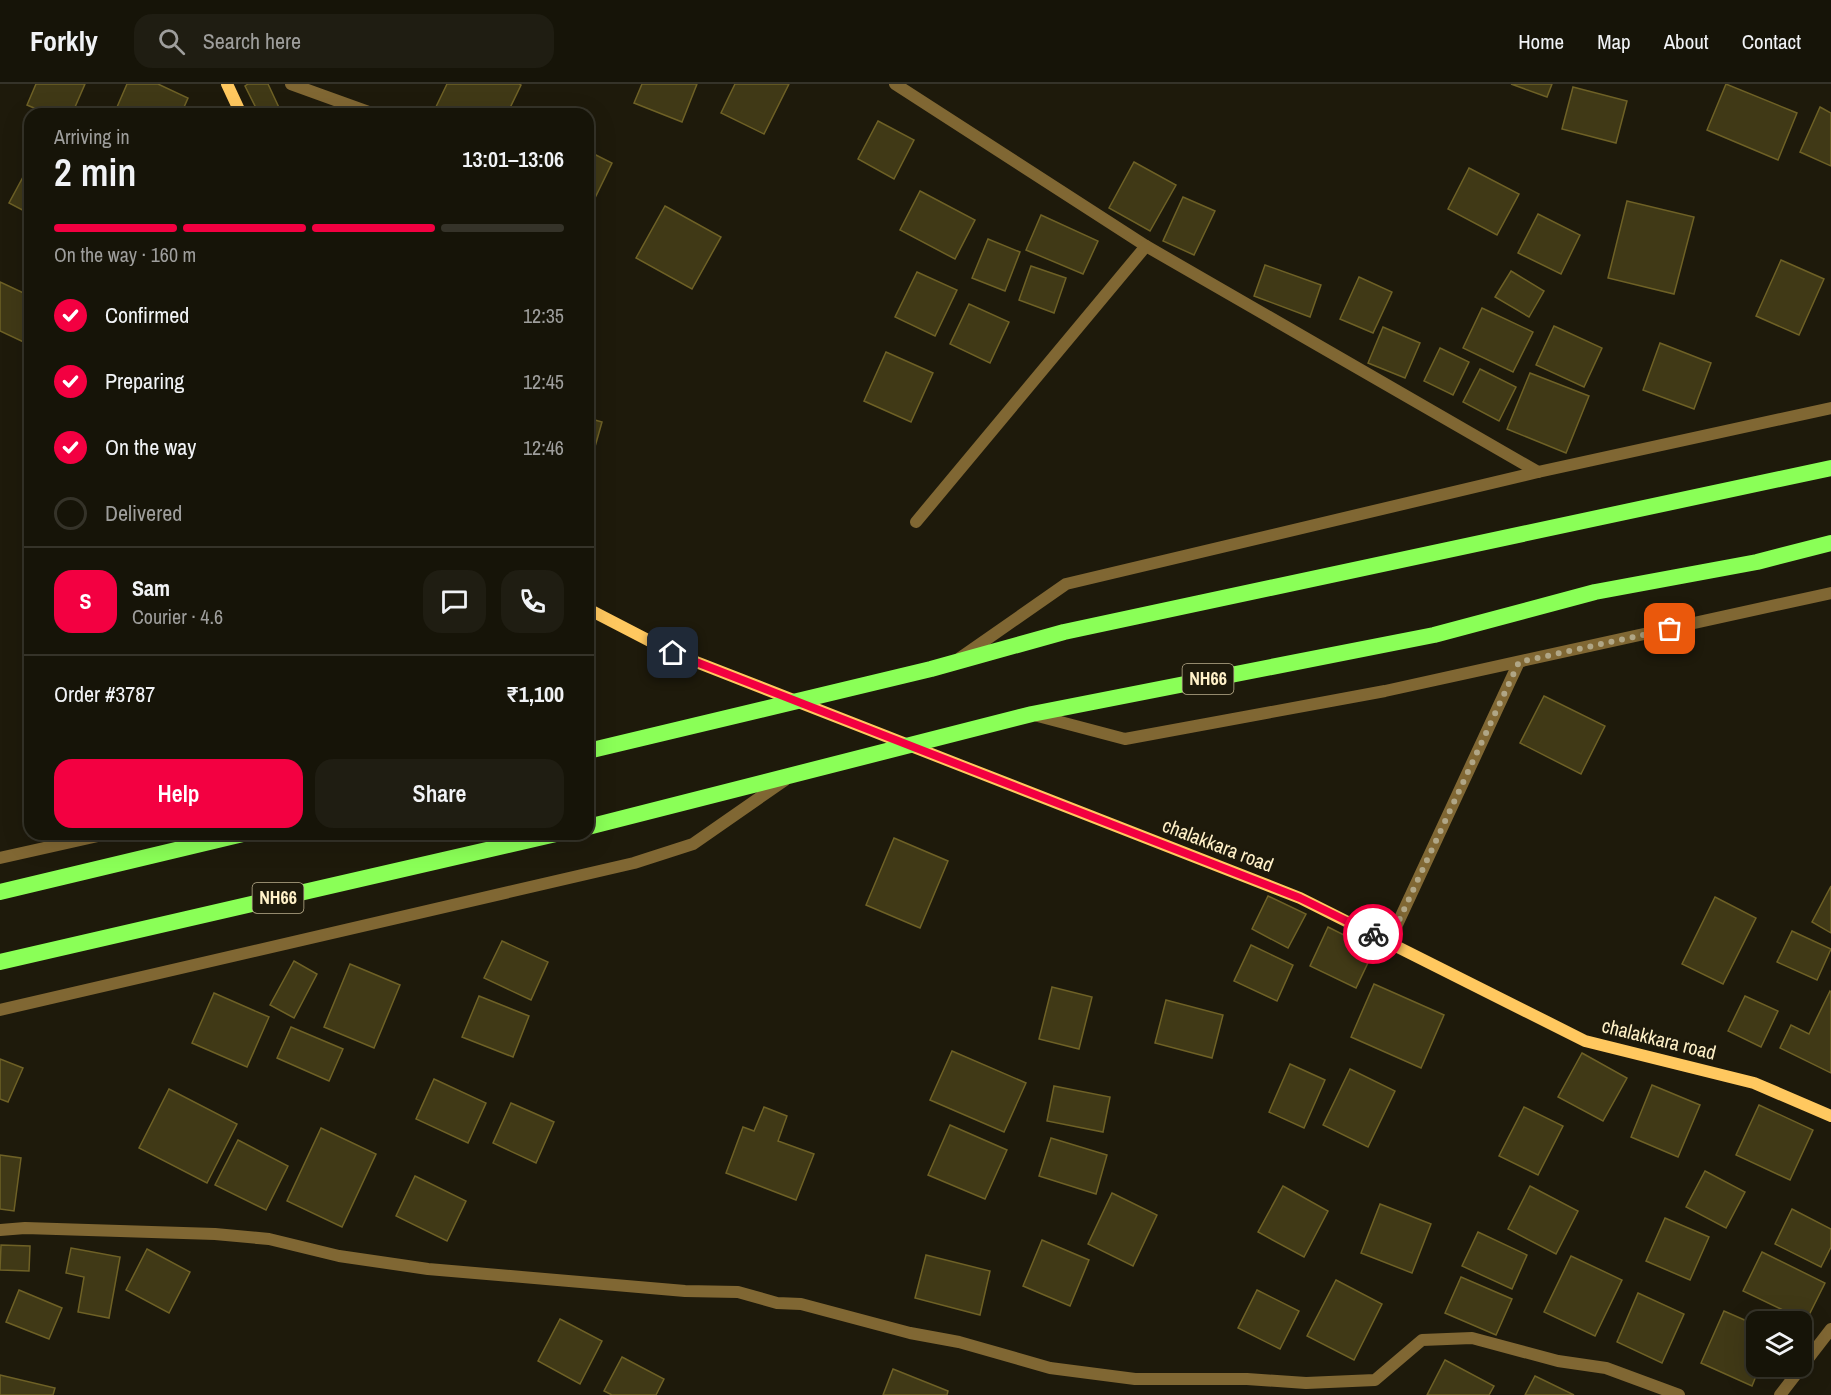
<!DOCTYPE html>
<html lang="en">
<head>
<meta charset="utf-8">
<style>
  :root { --surface:#161408; --page:#1f1d12; --text:#f1f3f6; --muted:#9e9e9c; --line:#353329; --accent:#f30041 }
  body { margin:0; font-family:"Archivo Narrow",sans-serif; background:var(--page); color:var(--text); height:100vh; display:flex; flex-direction:column; font-size:22px; white-space:nowrap }
  * { box-sizing:border-box; margin:0 }
  p { font-size:20px; color:var(--muted) }
  .icon { flex:none; width:33px; height:33px; fill:none; stroke:currentColor; stroke-width:2; stroke-linecap:round; stroke-linejoin:round }
  .map { position:relative; flex:1; overflow:hidden }
  .sheet { position:absolute; left:24px; top:24px; width:570px; height:732px; display:flex; flex-direction:column; background:var(--surface); border-radius:18px; box-shadow:0 6px 24px #0002,0 0 0 2px var(--line) }
  .sheet>* { flex:none }
  .fabs { position:absolute; left:1746px; top:1227px; display:grid; gap:12px }
  .fabs a { display:grid; place-items:center; width:66px; height:66px; border-radius:12px; background:var(--surface); box-shadow:0 6px 24px #0002,0 0 0 2px var(--line); font-size:30px }
  .pin { position:absolute; display:grid; place-items:center; width:51px; height:51px; color:#fff; margin:-26px; border-radius:12px; box-shadow:0 3px 9px #0006 }
  .courier { position:absolute; display:grid; place-items:center; width:60px; height:60px; margin:-30px; border:4px solid #f30041; border-radius:50%; background:#fff; color:#222; box-shadow:0 2px 8px #0007 }
  .headline em { font-style:normal; font-weight:600 }
  .headline div { display:flex; flex-direction:column-reverse }
  .headline { display:flex; align-items:center; justify-content:space-between; height:102px; padding:0 30px }
  h1 { font-size:39px; font-weight:600; line-height:45px }
  .bar { display:grid; grid-template-columns:repeat(4,1fr); gap:9px 6px; align-content:center; height:72px; padding:0 30px }
  .bar i { height:8px; border-radius:4px; background:var(--line) }
  .bar .current { background:var(--accent) }
  .bar p { grid-column:span 4 }
  .line { display:flex; align-items:center; gap:15px; padding:0 30px; border-top:2px solid var(--line) }
  .line div { flex:1 }
  .round { display:grid; place-items:center; flex:none; width:63px; height:63px; border-radius:18px; background:var(--page) }
  ol { padding:0 30px; list-style:none }
  li { display:flex; align-items:center; gap:18px; height:66px }
  li p { margin-inline-start:auto }
  li .icon { padding:6px; border-radius:50%; background:var(--accent); color:#fff; stroke-width:4 }
  li:last-child { color:var(--muted) }
  li i { width:33px; height:33px; border:3px solid var(--line); border-radius:50% }
  .action { display:flex; gap:12px; margin-top:auto; padding:12px 30px }
  .action a { flex:1; height:69px; border-radius:18px; background:var(--accent); color:#fff; font-size:24px; font-weight:600; line-height:69px; text-align:center }
  .action a+a { background:var(--page); color:var(--text) }
  header { display:flex; align-items:center; gap:36px; box-sizing:border-box; height:84px; padding:0 30px; background:var(--surface); border-bottom:2px solid var(--line) }
  header strong { font-size:28px }
  nav { display:flex; gap:33px; margin-inline-start:auto; font-size:21px }
  .search { width:420px; height:54px; background:var(--page); display:flex; align-items:center; gap:15px; box-sizing:border-box; padding:0 21px; border-radius:18px; color:var(--muted); font-size:22px }
  .map>svg:first-child { display:block }
  .building { fill:#403916; stroke:#6e6126; stroke-width:1.5 }
  .lines { fill:none; stroke-linecap:round; stroke-linejoin:round }
  .minor { stroke:#806733; stroke-width:12 }
  .tertiary { stroke:#806733; stroke-width:12 }
  .secondary { stroke:#ffc85f; stroke-width:12 }
  .trunk { stroke:#8aff57; stroke-width:16 }
  .done { stroke:#b0a686; stroke-width:6; stroke-dasharray:0 10.8 }
  .route { stroke:#f30041; stroke-width:8 }
  .labels { text-anchor:middle; stroke-width:5; stroke-linejoin:round; paint-order:stroke }
  .shield { fill:#1e1a0b; stroke:#bcb08f; stroke-width:1.5 }
  .shield-label { font-size:18px; font-weight:bold; fill:#fff1c8 }
  .street-label { font-size:20px; fill:#fff1c8; stroke:#1e1a0b }
</style>
</head>
<body>
<header>
<strong>Forkly</strong>
<div class="search"><svg class="icon" aria-label="search" viewBox="0 0 24 24"><circle cx="10" cy="10" r="6"/><path d="M15 15l6 6"/></svg>Search here</div>
<nav><a>Home</a><a>Map</a><a>About</a><a>Contact</a></nav>
</header>
<div class="map">
<svg width="1831" height="1311" viewBox="0 0 1831 1311">
  <rect width="100%" height="100%" fill="#1e1a0b"/>
  <g class="building">
    <path d="M 36,0 L 85,0 L 72,30 L 48,30 L 27,21 Z"/>
    <path d="M 127,0 L 158,0 L 188,14 L 181,30 L 114,30 Z"/>
    <path d="M 248,0 L 268,0 L 282,30 L 259,30 L 245,2 Z"/>
    <path d="M 447,0 L 519,0 L 521,1 L 507,30 L 436,30 L 433,29 Z"/>
    <path d="M 642,0 L 697,0 L 682,38 L 634,19 Z"/>
    <path d="M 735,0 L 789,0 L 764,50 L 721,29 Z"/>
    <path d="M 1511,0 L 1552,0 L 1547,13 Z"/>
    <path d="M 1726,0 L 1797,29 L 1778,76 L 1707,46 Z"/>
    <path d="M 1573,3 L 1627,17 L 1616,59 L 1562,45 Z"/>
    <path d="M 1820,23 L 1831,29 L 1831,82 L 1800,68 Z"/>
    <path d="M 878,37 L 914,56 L 894,95 L 858,75 Z"/>
    <path d="M 588,67 L 612,79 L 592,120 L 588,118 Z"/>
    <path d="M 1134,78 L 1176,101 L 1150,147 L 1109,124 Z"/>
    <path d="M 30,80 L 30,130 L 9,119 Z"/>
    <path d="M 1469,84 L 1519,110 L 1497,151 L 1448,125 Z"/>
    <path d="M 920,107 L 975,136 L 955,175 L 900,146 Z"/>
    <path d="M 1183,113 L 1215,127 L 1194,171 L 1163,157 Z"/>
    <path d="M 1627,117 L 1694,133 L 1674,210 L 1608,194 Z"/>
    <path d="M 665,122 L 721,153 L 692,205 L 636,174 Z"/>
    <path d="M 1538,130 L 1580,151 L 1561,190 L 1518,169 Z"/>
    <path d="M 1041,131 L 1098,157 L 1083,190 L 1026,166 Z"/>
    <path d="M 988,155 L 1020,168 L 1005,207 L 972,194 Z"/>
    <path d="M 1781,176 L 1824,195 L 1799,251 L 1756,232 Z"/>
    <path d="M 1265,181 L 1321,201 L 1310,233 L 1254,212 Z"/>
    <path d="M 1031,182 L 1066,194 L 1054,229 L 1019,216 Z"/>
    <path d="M 1511,187 L 1544,207 L 1529,233 L 1495,213 Z"/>
    <path d="M 917,188 L 957,206 L 935,252 L 895,233 Z"/>
    <path d="M 1359,193 L 1392,208 L 1373,249 L 1340,235 Z"/>
    <path d="M 0,198 L 30,212 L 30,261 L 0,247 Z"/>
    <path d="M 969,220 L 1009,238 L 990,279 L 950,260 Z"/>
    <path d="M 1482,224 L 1533,248 L 1513,288 L 1463,264 Z"/>
    <path d="M 1554,242 L 1602,264 L 1584,303 L 1536,281 Z"/>
    <path d="M 1383,243 L 1420,259 L 1405,294 L 1368,279 Z"/>
    <path d="M 1660,259 L 1711,279 L 1694,325 L 1643,306 Z"/>
    <path d="M 1440,264 L 1469,278 L 1453,311 L 1424,297 Z"/>
    <path d="M 886,268 L 933,289 L 911,338 L 864,317 Z"/>
    <path d="M 1480,285 L 1516,303 L 1499,337 L 1463,318 Z"/>
    <path d="M 1530,289 L 1589,312 L 1566,369 L 1507,345 Z"/>
    <path d="M 588,334 L 602,338 L 589,384 L 588,384 Z"/>
    <path d="M 1544,612 L 1605,642 L 1581,690 L 1520,659 Z"/>
    <path d="M 894,754 L 948,777 L 920,844 L 866,821 Z"/>
    <path d="M 1831,802 L 1831,849 L 1812,838 Z"/>
    <path d="M 1268,812 L 1306,830 L 1288,864 L 1252,845 Z"/>
    <path d="M 1715,813 L 1756,834 L 1723,900 L 1682,880 Z"/>
    <path d="M 1328,843 L 1374,866 L 1356,904 L 1310,882 Z"/>
    <path d="M 1792,847 L 1831,865 L 1817,896 L 1777,878 Z"/>
    <path d="M 502,857 L 548,878 L 531,916 L 484,894 Z"/>
    <path d="M 1251,861 L 1293,881 L 1277,917 L 1234,897 Z"/>
    <path d="M 294,877 L 317,890 L 294,934 L 270,921 Z"/>
    <path d="M 350,880 L 400,901 L 374,964 L 324,943 Z"/>
    <path d="M 1374,900 L 1444,931 L 1421,984 L 1351,953 Z"/>
    <path d="M 1052,903 L 1092,913 L 1079,965 L 1039,955 Z"/>
    <path d="M 1830,907 L 1831,908 L 1831,989 L 1780,964 L 1791,941 L 1809,950 Z"/>
    <path d="M 214,909 L 269,933 L 247,983 L 192,959 Z"/>
    <path d="M 479,912 L 529,932 L 513,973 L 462,953 Z"/>
    <path d="M 1745,912 L 1778,927 L 1761,963 L 1728,947 Z"/>
    <path d="M 1166,916 L 1223,931 L 1212,974 L 1155,959 Z"/>
    <path d="M 291,943 L 343,965 L 329,997 L 277,974 Z"/>
    <path d="M 952,967 L 1026,999 L 1004,1048 L 930,1016 Z"/>
    <path d="M 1582,969 L 1627,994 L 1603,1037 L 1558,1013 Z"/>
    <path d="M 0,975 L 23,984 L 8,1018 L 0,1015 Z"/>
    <path d="M 1290,980 L 1325,996 L 1304,1044 L 1269,1028 Z"/>
    <path d="M 1350,985 L 1395,1007 L 1368,1063 L 1323,1041 Z"/>
    <path d="M 434,995 L 486,1019 L 468,1059 L 416,1035 Z"/>
    <path d="M 1652,1001 L 1700,1021 L 1678,1073 L 1631,1053 Z"/>
    <path d="M 1054,1002 L 1110,1013 L 1103,1048 L 1047,1037 Z"/>
    <path d="M 169,1005 L 237,1040 L 207,1099 L 139,1064 Z"/>
    <path d="M 511,1019 L 554,1038 L 536,1079 L 493,1059 Z"/>
    <path d="M 1759,1021 L 1813,1046 L 1790,1096 L 1736,1071 Z"/>
    <path d="M 764,1023 L 787,1032 L 778,1057 L 814,1070 L 796,1116 L 726,1089 L 743,1043 L 754,1047 Z"/>
    <path d="M 1524,1023 L 1563,1042 L 1538,1091 L 1499,1072 Z"/>
    <path d="M 950,1041 L 1007,1066 L 985,1115 L 928,1091 Z"/>
    <path d="M 321,1044 L 376,1070 L 342,1143 L 287,1117 Z"/>
    <path d="M 1051,1054 L 1107,1071 L 1096,1110 L 1039,1092 Z"/>
    <path d="M 238,1056 L 288,1082 L 266,1126 L 215,1101 Z"/>
    <path d="M 0,1071 L 21,1074 L 14,1127 L 0,1125 Z"/>
    <path d="M 1705,1087 L 1745,1108 L 1726,1144 L 1686,1123 Z"/>
    <path d="M 415,1092 L 466,1117 L 447,1157 L 396,1132 Z"/>
    <path d="M 1283,1102 L 1328,1127 L 1304,1173 L 1258,1148 Z"/>
    <path d="M 1530,1102 L 1578,1127 L 1556,1170 L 1508,1145 Z"/>
    <path d="M 1112,1109 L 1157,1131 L 1133,1182 L 1088,1160 Z"/>
    <path d="M 1380,1120 L 1431,1140 L 1412,1189 L 1361,1169 Z"/>
    <path d="M 1792,1125 L 1831,1145 L 1831,1163 L 1821,1183 L 1775,1160 Z"/>
    <path d="M 1665,1134 L 1709,1153 L 1690,1196 L 1646,1177 Z"/>
    <path d="M 1478,1148 L 1527,1171 L 1512,1205 L 1462,1182 Z"/>
    <path d="M 1042,1156 L 1089,1176 L 1070,1222 L 1023,1202 Z"/>
    <path d="M 1,1161 L 30,1162 L 29,1187 L 0,1186 Z"/>
    <path d="M 71,1164 L 120,1173 L 109,1234 L 78,1228 L 84,1193 L 66,1189 Z"/>
    <path d="M 147,1165 L 190,1188 L 169,1229 L 126,1206 Z"/>
    <path d="M 1762,1168 L 1825,1199 L 1806,1237 L 1743,1207 Z"/>
    <path d="M 926,1171 L 990,1187 L 980,1231 L 915,1214 Z"/>
    <path d="M 1571,1172 L 1622,1196 L 1595,1252 L 1544,1228 Z"/>
    <path d="M 1461,1193 L 1512,1215 L 1496,1251 L 1445,1229 Z"/>
    <path d="M 1336,1196 L 1382,1220 L 1354,1276 L 1307,1252 Z"/>
    <path d="M 19,1206 L 62,1224 L 49,1255 L 6,1238 Z"/>
    <path d="M 1257,1206 L 1299,1227 L 1280,1265 L 1238,1244 Z"/>
    <path d="M 1638,1209 L 1684,1230 L 1662,1279 L 1617,1258 Z"/>
    <path d="M 1724,1227 L 1756,1241 L 1756,1282 L 1760,1282 L 1752,1302 L 1701,1279 Z"/>
    <path d="M 560,1235 L 602,1257 L 580,1300 L 538,1277 Z"/>
    <path d="M 622,1273 L 664,1295 L 656,1311 L 612,1311 L 604,1307 Z"/>
    <path d="M 1445,1276 L 1494,1302 L 1489,1311 L 1427,1311 Z"/>
    <path d="M 893,1285 L 948,1307 L 947,1311 L 883,1311 Z"/>
    <path d="M 0,1291 L 55,1304 L 53,1311 L 0,1311 Z"/>
    <path d="M 1535,1292 L 1574,1311 L 1525,1311 Z"/>
  </g>
  <g class="lines">
    <g class="minor">
      <path d="M 291,0 L 374,30"/>
      <path d="M 895,0 L 1146,162 L 1538,388"/>
      <path d="M 916,438 L 1146,162"/>
      <path d="M 1389,858 L 1519,578"/>
      <path d="M 0,1146 L 25,1144 L 215,1150 L 269,1155 L 339,1172 L 428,1185 L 685,1207 L 738,1208 L 777,1219 L 801,1220 L 910,1249 L 959,1258 L 1050,1284 L 1135,1295 L 1247,1295 L 1306,1299 L 1375,1296 L 1422,1256 L 1472,1254 L 1558,1277 L 1606,1284 L 1679,1311"/>
      <path d="M 1780,1311 L 1831,1245"/>
    </g>
    <g class="tertiary">
      <path d="M 960,574 L 1066,500 L 1538,388 L 1831,324"/>
      <path d="M 1034,631 L 1125,655 L 1385,607 L 1831,509"/>
      <path d="M 0,774 L 107,750"/>
      <path d="M 0,926 L 634,779 L 693,760 L 785,696"/>
    </g>
    <g class="secondary">
      <path d="M 227,0 L 241,30"/>
      <path d="M 588,525 L 673,569 L 1300,814 L 1585,957 L 1754,999 L 1831,1032"/>
    </g>
    <g class="trunk">
      <path d="M 588,667 L 931,585 L 1064,548 L 1831,384"/>
      <path d="M 588,743 L 1032,630 L 1434,551 L 1595,508 L 1757,478 L 1831,459"/>
      <path d="M 0,808 L 243,750"/>
      <path d="M 0,878 L 556,750"/>
    </g>
  </g>
  <g class="lines">
    <path class="done" d="M 1373,850 L 1389,858 L 1519,578 L 1670,545"/>
    <path class="route" d="M 673,569 L 1300,814 L 1373,850"/>
  </g>
  <g class="labels">
    <g class="shield">
      <rect x="1182.5" y="580" width="51" height="30" rx="4.5"/>
      <rect x="252.5" y="799" width="51" height="30" rx="4.5"/>
    </g>
    <g class="shield-label">
      <text x="1208" y="601">NH66</text>
      <text x="278" y="820">NH66</text>
    </g>
    <g class="street-label">
      <text transform="translate(1218 761) rotate(21)" y="7">chalakkara road</text>
      <text transform="translate(1659 955) rotate(14)" y="7">chalakkara road</text>
    </g>
  </g>
</svg>
<div class="fabs">
<a><svg class="icon" aria-label="layers" viewBox="0 0 24 24"><path d="M12 4l9 5-9 5-9-5zM3 14l9 5 9-5"/></svg></a>
</div>
<div class="pin" style="left:1670px;top:545px;background:#ea580c"><svg class="icon" aria-label="bag" viewBox="0 0 24 24"><path d="M5 8h14l-1 12H6zM9 8a3 3 0 0 1 6 0"/></svg></div>
<div class="pin" style="left:673px;top:569px;background:#1f2937"><svg class="icon" aria-label="home" viewBox="0 0 24 24"><path d="M3 11l9-7 9 7M6 9v11h12V9"/></svg></div>
<div class="courier" style="left:1373px;top:850px"><svg class="icon" aria-label="bike" viewBox="0 0 24 24"><circle cx="6" cy="16" r="4"/><circle cx="18" cy="16" r="4"/><path d="M6 16l4-8h5l3 8M10 8l3 8H6M13 5h3"/></svg></div>
<section class="sheet">
<div class="headline"><div><h1>2 min</h1><p>Arriving in</p></div><em>13:01–13:06</em></div>
<div class="bar"><i class="current"></i><i class="current"></i><i class="current"></i><i></i><p>On the way · 160 m</p></div>
<ol>
<li><svg class="icon" aria-label="check" viewBox="0 0 24 24"><path d="M5 12l5 5 9-10"/></svg>Confirmed<p>12:35</p></li>
<li><svg class="icon" aria-label="check" viewBox="0 0 24 24"><path d="M5 12l5 5 9-10"/></svg>Preparing<p>12:45</p></li>
<li><svg class="icon" aria-label="check" viewBox="0 0 24 24"><path d="M5 12l5 5 9-10"/></svg>On the way<p>12:46</p></li>
<li><i></i>Delivered</li>
</ol>
<div class="line" style="height:108px"><b class="round" style="background:var(--accent);color:#fff">S</b><div><b>Sam</b><p>Courier · 4.6</p></div><a class="round"><svg class="icon" aria-label="chat" viewBox="0 0 24 24"><path d="M4 5h16v11H9l-5 4z"/></svg></a><a class="round"><svg class="icon" aria-label="phone" viewBox="0 0 24 24"><path d="M5 4h4l2 5-3 2q2 4 5 5l2-3 5 2v4C11 20 4 13 5 4z"/></svg></a></div>
<div class="line" style="height:78px"><div>Order #3787</div><b>₹1,100</b></div>
<div class="action"><a>Help</a><a>Share</a></div>
</section>
</div>
</body>
</html>
